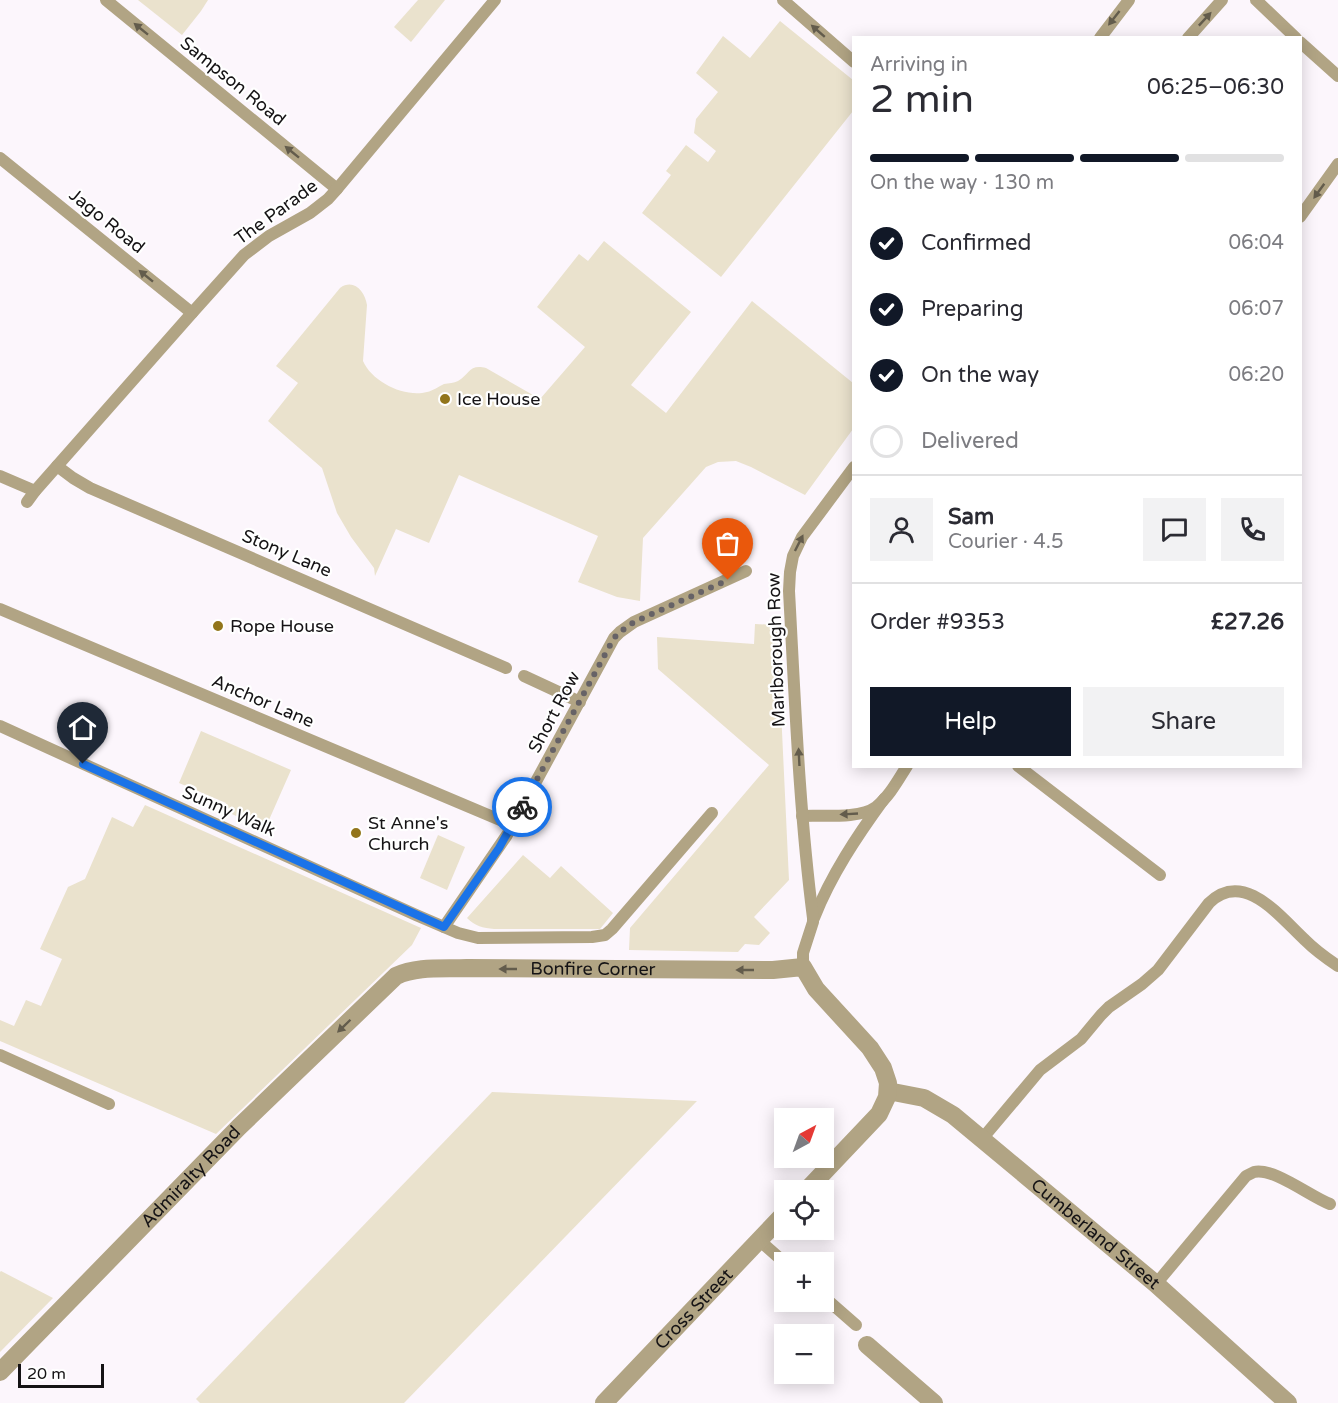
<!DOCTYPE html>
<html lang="en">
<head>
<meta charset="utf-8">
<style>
  :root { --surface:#fff; --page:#f2f2f3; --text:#2b2b33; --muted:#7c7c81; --line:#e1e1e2; --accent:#111827 }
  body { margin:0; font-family:"Varela Round",sans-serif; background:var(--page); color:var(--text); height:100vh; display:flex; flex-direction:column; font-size:22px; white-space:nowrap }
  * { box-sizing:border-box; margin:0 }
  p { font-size:20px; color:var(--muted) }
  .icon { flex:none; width:33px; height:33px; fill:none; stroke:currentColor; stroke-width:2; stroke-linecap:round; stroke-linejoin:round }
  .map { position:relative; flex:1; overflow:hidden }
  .side { position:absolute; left:852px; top:36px; width:450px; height:732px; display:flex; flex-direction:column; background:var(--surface); border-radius:0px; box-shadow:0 3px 15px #0003 }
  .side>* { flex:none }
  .needle { width:39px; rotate:41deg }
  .controls { position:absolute; left:774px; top:1108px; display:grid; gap:12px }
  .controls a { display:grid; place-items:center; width:60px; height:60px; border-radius:0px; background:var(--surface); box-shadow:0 3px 15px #0003; font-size:30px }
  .scale { position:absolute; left:18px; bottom:15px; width:86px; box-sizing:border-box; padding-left:6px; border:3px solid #151315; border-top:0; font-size:16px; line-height:21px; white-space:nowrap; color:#151315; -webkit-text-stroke:4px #fff; paint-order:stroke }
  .pin { position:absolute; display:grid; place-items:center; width:51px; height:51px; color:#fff; margin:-62px -26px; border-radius:50% 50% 50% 0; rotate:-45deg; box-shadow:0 0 6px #0007 }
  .pin .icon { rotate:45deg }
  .courier { position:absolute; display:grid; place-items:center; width:60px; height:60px; margin:-30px; border:4px solid #1a73e8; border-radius:50%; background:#fff; color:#222; box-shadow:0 2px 8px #0007 }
  .summary em { font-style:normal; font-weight:600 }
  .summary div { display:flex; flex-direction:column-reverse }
  .summary { display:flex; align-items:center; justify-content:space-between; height:102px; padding:0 18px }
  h1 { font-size:39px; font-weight:600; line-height:45px }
  .bar { display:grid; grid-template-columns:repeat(4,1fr); gap:9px 6px; align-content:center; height:72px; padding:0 18px }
  .bar i { height:8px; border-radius:4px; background:var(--line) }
  .bar .selected { background:var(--accent) }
  .bar p { grid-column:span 4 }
  .line { display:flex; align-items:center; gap:15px; padding:0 18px; border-top:2px solid var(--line) }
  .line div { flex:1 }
  .round { display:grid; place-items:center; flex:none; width:63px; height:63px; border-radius:0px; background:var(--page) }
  ol { padding:0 18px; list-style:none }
  li { display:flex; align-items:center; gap:18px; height:66px }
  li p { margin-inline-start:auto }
  li .icon { padding:6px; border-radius:50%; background:var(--accent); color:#fff; stroke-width:4 }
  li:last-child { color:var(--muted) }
  li i { width:33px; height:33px; border:3px solid var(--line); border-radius:50% }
  .button { display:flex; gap:12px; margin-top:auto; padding:12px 18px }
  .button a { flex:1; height:69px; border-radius:0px; background:var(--accent); color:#fff; font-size:24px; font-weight:600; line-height:69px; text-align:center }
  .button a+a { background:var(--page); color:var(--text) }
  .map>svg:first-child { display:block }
  .green { fill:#eae2cd }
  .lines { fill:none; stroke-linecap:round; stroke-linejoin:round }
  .lane { stroke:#b1a484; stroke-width:12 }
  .street { stroke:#b1a484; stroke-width:18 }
  .oneway { fill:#635c4c }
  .done { stroke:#666266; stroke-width:6; stroke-dasharray:0 10.8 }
  .route { stroke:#1a73e8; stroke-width:8 }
  .poi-dot { fill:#92751b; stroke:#fff; stroke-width:2 }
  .labels { text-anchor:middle; stroke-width:4.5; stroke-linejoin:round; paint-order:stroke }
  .street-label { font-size:18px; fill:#151315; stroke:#fff }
  .poi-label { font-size:18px; fill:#151315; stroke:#fff; text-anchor:start }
</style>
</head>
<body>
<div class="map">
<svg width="1338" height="1403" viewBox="0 0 1338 1403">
  <rect width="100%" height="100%" fill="#fcf6fc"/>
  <g class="green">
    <path d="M 138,0 L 208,0 L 201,11 L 182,35 Z"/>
    <path d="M 418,0 L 445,0 L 411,42 L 394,27 Z"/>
    <path d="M 780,21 L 853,80 L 853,111 L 721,277 L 642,213 L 671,175 L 666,171 L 686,145 L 708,162 L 716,151 L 694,133 L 696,119 L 718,92 L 696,73 L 723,36 L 750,58 Z"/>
    <path d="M 604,241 L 691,312 L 631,385 L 666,413 L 752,301 L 853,383 L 853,429 L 805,495 L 751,467 L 736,461 L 718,462 L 706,467 L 643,538 L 640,601 L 617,597 L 578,582 L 598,536 L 459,475 L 429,543 L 396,529 L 375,576 L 374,568 L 351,537 L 337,513 L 322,468 L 268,421 L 298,383 L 276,366 L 340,288 C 354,278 365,292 367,305 L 363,361 C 372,382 405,398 427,392 C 433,391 439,386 444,384 C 449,383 454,383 458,381 C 470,374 469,364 486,368 L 540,399 L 585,347 L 537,307 L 579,254 L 588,261 Z"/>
    <path d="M 755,624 L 777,625 L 789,880 L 754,917 L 770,933 L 759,945 L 745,944 L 738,952 L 629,950 L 630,928 L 769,765 L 658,669 L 657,637 L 754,644 Z"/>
    <path d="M 201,731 L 291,770 L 265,829 L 223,810 L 226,803 L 179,783 Z"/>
    <path d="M 145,805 L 421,928 L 412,945 L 216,1134 L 0,1041 L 0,1020 L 14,1026 L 26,1000 L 41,1006 L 62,959 L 40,949 L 68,887 L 85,879 L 112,817 L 133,827 Z"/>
    <path d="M 438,835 L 465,847 L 447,890 L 420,878 Z"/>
    <path d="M 523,855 L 550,878 L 561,866 L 613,913 L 600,929 L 494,929 C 483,928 475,926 467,918 Z"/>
    <path d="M 492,1092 L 697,1101 L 404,1403 L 200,1403 L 196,1399 Z"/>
    <path d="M 1,1271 L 53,1298 L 0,1352 L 0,1272 Z"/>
  </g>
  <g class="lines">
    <g class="lane">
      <path d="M 106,0 L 337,189"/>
      <path d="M 783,0 L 854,62"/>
      <path d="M 1256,0 L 1296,38"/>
      <path d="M 1100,38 L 1129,0"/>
      <path d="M 1188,38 L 1222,0"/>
      <path d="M 1300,42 L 1338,76"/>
      <path d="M 0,158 L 192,313"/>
      <path d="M 1300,217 L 1338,164"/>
      <path d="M 57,466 L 73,478 L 90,488 L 506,668"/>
      <path d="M 0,476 L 35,491"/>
      <path d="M 27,502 L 35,491 L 192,313 L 244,255 L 269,236 L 310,213 L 328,199 L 337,189 L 495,0"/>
      <path d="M 0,609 L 512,825"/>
      <path d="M 524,676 L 580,702"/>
      <path d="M 0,726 L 416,915 L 458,933 L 478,938 L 592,937 L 605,935 L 612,929 L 712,813"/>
      <path d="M 1018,766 L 1160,875"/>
      <path d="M 802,816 C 822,815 860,819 876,807 C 889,797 898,780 907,766"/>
      <path d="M 814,918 C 831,875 857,836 884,799"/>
      <path d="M 444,927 L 507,835 L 614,638 L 620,632 L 634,622 L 746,571"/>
      <path d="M 803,967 L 803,953 L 813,922 L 813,918 C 799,809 795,700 789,591 L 790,572 L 793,556 L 802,537 L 854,467"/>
      <path d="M 0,1055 L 109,1104"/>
      <path d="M 982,1139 L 1040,1070 L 1081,1039 L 1101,1015 L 1109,1007 L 1142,984 L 1158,970 L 1209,903 C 1244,869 1280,917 1305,940 C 1315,950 1326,958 1338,966"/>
      <path d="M 759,1240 L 785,1263"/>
      <path d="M 1156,1284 L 1246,1176 C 1246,1176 1254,1172 1254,1172 C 1273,1167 1311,1197 1330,1204"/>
      <path d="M 824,1297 L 856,1325"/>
    </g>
    <g class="street">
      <path id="s1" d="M 888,1091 L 924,1098 L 953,1115 L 1156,1284 L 1288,1403"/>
      <path d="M 867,1345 L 934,1403"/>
      <path id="s2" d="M 0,1372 L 239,1127 L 396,976 C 417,966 443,969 467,968 L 773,970 L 803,967 L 816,989 L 870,1048 L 883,1068 L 888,1083 L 887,1097 L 879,1114 L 806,1191"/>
      <path id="s3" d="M 604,1403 L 784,1214"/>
    </g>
  </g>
  <defs><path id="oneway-solid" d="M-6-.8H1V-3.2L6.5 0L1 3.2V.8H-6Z" transform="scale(1.5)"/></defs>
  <g class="oneway">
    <use href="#oneway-solid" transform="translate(1114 18) rotate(128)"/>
    <use href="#oneway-solid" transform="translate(1205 19) rotate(-47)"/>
    <use href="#oneway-solid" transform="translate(141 29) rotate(-141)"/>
    <use href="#oneway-solid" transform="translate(818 31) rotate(-139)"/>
    <use href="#oneway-solid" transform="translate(292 152) rotate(-141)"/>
    <use href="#oneway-solid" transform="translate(1319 191) rotate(126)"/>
    <use href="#oneway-solid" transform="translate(146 276) rotate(-141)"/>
    <use href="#oneway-solid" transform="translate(799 543) rotate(-63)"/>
    <use href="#oneway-solid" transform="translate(799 757) rotate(-93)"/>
    <use href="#oneway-solid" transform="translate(849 814) rotate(177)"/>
    <use href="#oneway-solid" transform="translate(508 969) rotate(-180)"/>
    <use href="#oneway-solid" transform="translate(745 970) rotate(-180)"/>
    <use href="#oneway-solid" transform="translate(344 1026) rotate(136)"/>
  </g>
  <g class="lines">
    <path class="done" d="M 522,807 L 614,638 L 620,632 L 634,622 L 728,580"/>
    <path class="route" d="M 83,764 L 444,927 L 499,848 L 522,807"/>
  </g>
  <g class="poi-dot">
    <circle cx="445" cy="399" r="6"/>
    <circle cx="218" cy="626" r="6"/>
    <circle cx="356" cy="833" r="6"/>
  </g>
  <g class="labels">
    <g class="street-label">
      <text transform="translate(233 81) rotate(39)" y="6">Sampson Road</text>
      <text transform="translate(276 212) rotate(-36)" y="6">The Parade</text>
      <text transform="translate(107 221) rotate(39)" y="6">Jago Road</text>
      <text transform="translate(287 553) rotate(23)" y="6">Stony Lane</text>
      <text transform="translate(776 650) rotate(-92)" y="6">Marlborough Row</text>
      <text transform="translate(263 701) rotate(23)" y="6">Anchor Lane</text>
      <text transform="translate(554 712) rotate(-62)" y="6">Short Row</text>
      <text transform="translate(229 811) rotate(24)" y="6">Sunny Walk</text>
      <text dy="6" stroke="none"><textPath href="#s2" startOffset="758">Bonfire Corner</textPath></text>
      <text dy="6" stroke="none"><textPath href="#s2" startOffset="273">Admiralty Road</textPath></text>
      <text dy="6" stroke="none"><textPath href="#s1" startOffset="256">Cumberland Street</textPath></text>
      <text dy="6" stroke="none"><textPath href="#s3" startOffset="130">Cross Street</textPath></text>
    </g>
    <g class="poi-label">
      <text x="457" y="405">Ice House</text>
      <text x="230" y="632">Rope House</text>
      <text x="368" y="829">St Anne's<tspan x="368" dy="21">Church</tspan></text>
    </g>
  </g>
</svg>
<div class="controls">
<a><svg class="needle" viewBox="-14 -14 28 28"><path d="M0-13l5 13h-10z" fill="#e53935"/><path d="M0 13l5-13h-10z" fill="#7c7c81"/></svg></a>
<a><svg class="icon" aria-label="locate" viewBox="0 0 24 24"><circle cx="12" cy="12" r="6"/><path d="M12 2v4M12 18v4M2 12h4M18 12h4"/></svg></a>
<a>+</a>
<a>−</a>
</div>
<div class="scale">20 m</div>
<div class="pin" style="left:728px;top:580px;background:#ea580c"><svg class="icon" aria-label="bag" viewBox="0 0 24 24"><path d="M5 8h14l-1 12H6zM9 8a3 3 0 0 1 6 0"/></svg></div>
<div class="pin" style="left:83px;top:764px;background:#1f2937"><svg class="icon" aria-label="home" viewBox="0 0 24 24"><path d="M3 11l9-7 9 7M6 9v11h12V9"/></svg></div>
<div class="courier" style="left:522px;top:807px"><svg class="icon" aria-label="bike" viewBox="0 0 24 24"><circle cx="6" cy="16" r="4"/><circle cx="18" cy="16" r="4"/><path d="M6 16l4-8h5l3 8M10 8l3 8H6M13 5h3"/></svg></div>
<section class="side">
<div class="summary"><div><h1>2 min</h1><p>Arriving in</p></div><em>06:25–06:30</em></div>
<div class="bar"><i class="selected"></i><i class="selected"></i><i class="selected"></i><i></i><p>On the way · 130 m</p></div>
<ol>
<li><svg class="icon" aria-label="check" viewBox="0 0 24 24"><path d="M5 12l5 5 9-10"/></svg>Confirmed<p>06:04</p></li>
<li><svg class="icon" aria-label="check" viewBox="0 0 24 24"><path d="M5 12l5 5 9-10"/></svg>Preparing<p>06:07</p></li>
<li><svg class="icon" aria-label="check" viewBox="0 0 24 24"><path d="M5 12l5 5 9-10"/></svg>On the way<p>06:20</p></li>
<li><i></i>Delivered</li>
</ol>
<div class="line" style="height:108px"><a class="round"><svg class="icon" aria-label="person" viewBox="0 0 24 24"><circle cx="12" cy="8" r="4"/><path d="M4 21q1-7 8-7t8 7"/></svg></a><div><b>Sam</b><p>Courier · 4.5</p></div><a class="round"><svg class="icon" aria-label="chat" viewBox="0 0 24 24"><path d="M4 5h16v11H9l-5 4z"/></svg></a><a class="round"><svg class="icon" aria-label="phone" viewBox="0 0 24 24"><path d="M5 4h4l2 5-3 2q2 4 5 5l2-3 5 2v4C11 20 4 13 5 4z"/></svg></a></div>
<div class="line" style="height:78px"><div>Order #9353</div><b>£27.26</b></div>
<div class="button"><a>Help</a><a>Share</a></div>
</section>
</div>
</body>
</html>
